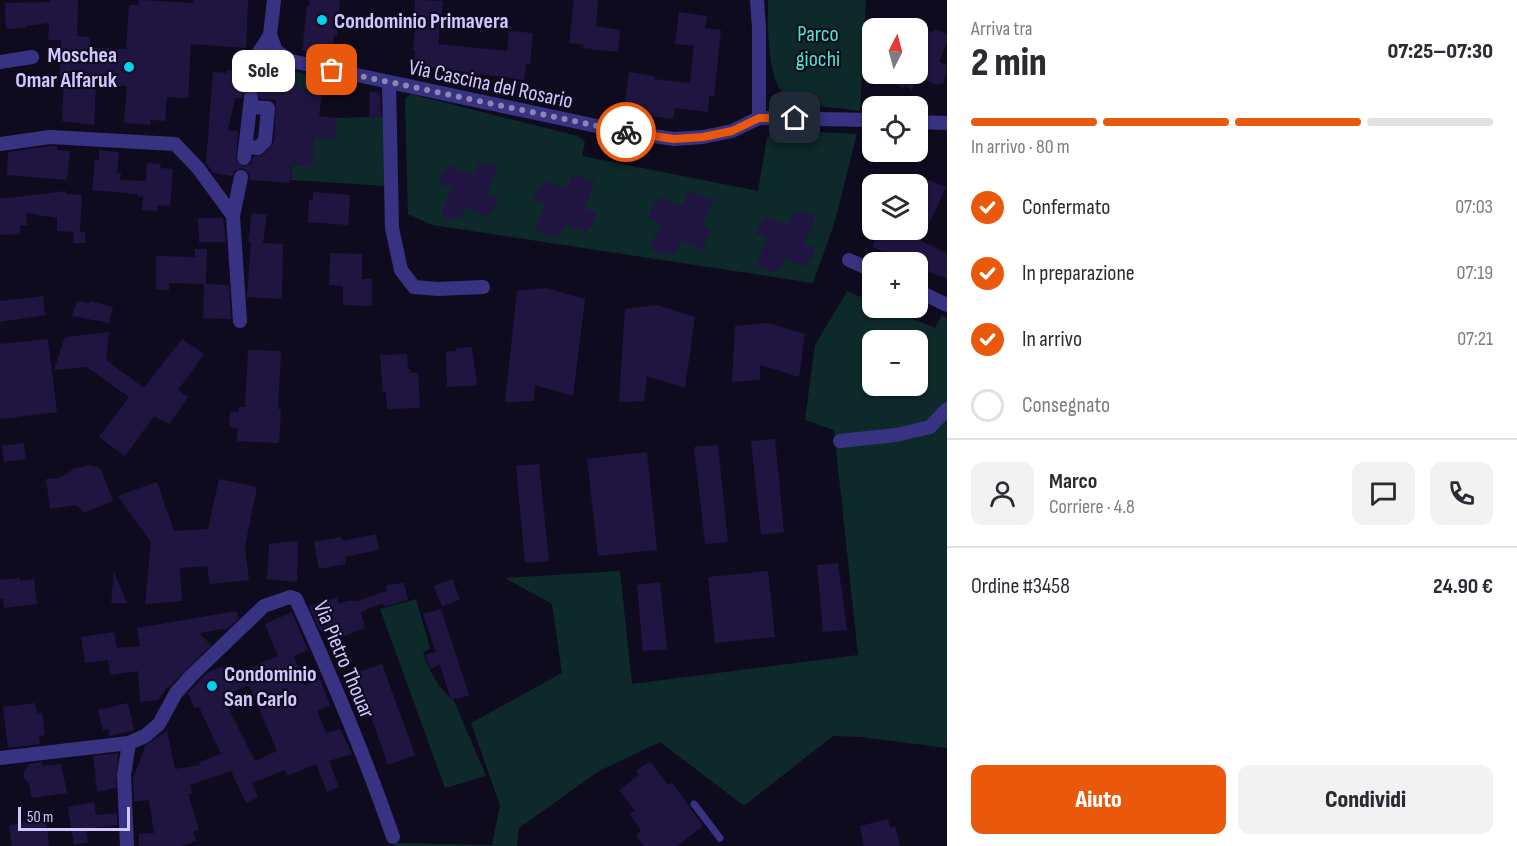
<!DOCTYPE html>
<html lang="it">
<head>
<meta charset="utf-8">
<style>
  :root { --surface:#fff; --page:#f2f2f3; --text:#2b2b33; --muted:#7c7c81; --line:#e1e1e2; --accent:#ea580c }
  body { margin:0; font-family:"Sofia Sans Condensed",sans-serif; background:var(--page); color:var(--text); height:100vh; display:flex; flex-direction:column; font-size:22px; white-space:nowrap }
  * { box-sizing:border-box; margin:0 }
  p { font-size:20px; color:var(--muted) }
  .icon { flex:none; width:33px; height:33px; fill:none; stroke:currentColor; stroke-width:2; stroke-linecap:round; stroke-linejoin:round }
  .map { position:relative; flex:1; overflow:hidden }
  .details { display:flex; flex-direction:column; background:var(--surface); width:570px }
  .details>* { flex:none }
  .needle { width:39px; rotate:6deg }
  .fabs { position:absolute; left:862px; top:18px; display:grid; gap:12px }
  .fabs a { display:grid; place-items:center; width:66px; height:66px; border-radius:12px; background:var(--surface); box-shadow:0 2px 4px #0004; font-size:30px }
  .scale { position:absolute; left:18px; bottom:15px; width:112px; box-sizing:border-box; padding-left:6px; border:3px solid #d1c8ff; border-top:0; font-size:16px; line-height:21px; white-space:nowrap; color:#d1c8ff; -webkit-text-stroke:4px #0f0b1f; paint-order:stroke }
  .pin { position:absolute; display:grid; place-items:center; width:51px; height:51px; color:#fff; margin:-26px; border-radius:12px; box-shadow:0 3px 9px #0006 }
  .courier { position:absolute; display:grid; place-items:center; width:60px; height:60px; margin:-30px; border:4px solid #ea580c; border-radius:50%; background:#fff; color:#222; box-shadow:0 2px 8px #0007 }
  .bubble { position:absolute; height:42px; border-radius:12px; background:var(--surface); box-shadow:0 2px 4px #0004; font-size:20px; font-weight:800; line-height:42px; text-align:center }
  .summary em { font-style:normal; font-weight:800 }
  .summary div { display:flex; flex-direction:column-reverse }
  .summary { display:flex; align-items:center; justify-content:space-between; height:102px; padding:0 24px }
  h1 { font-size:39px; font-weight:800; line-height:45px }
  .bar { display:grid; grid-template-columns:repeat(4,1fr); gap:9px 6px; align-content:center; height:72px; padding:0 24px }
  .bar i { height:8px; border-radius:4px; background:var(--line) }
  .bar .current { background:var(--accent) }
  .bar p { grid-column:span 4 }
  .line { display:flex; align-items:center; gap:15px; padding:0 24px; border-top:2px solid var(--line) }
  .line div { flex:1 }
  .round { display:grid; place-items:center; flex:none; width:63px; height:63px; border-radius:12px; background:var(--page) }
  ol { padding:0 24px; list-style:none }
  li { display:flex; align-items:center; gap:18px; height:66px }
  li p { margin-inline-start:auto }
  li .icon { padding:6px; border-radius:50%; background:var(--accent); color:#fff; stroke-width:4 }
  li:last-child { color:var(--muted) }
  li i { width:33px; height:33px; border:3px solid var(--line); border-radius:50% }
  .primary-button { display:flex; gap:12px; margin-top:auto; padding:12px 24px }
  .primary-button a { flex:1; height:69px; border-radius:12px; background:var(--accent); color:#fff; font-size:24px; font-weight:800; line-height:69px; text-align:center }
  .primary-button a+a { background:var(--page); color:var(--text) }
  main { display:flex; flex:1; min-height:0 }
  .map>svg:first-child { display:block }
  .green { fill:#0d2929; fill-rule:evenodd }
  .building { fill:#201541; fill-rule:evenodd }
  .lines { fill:none; stroke-linecap:round; stroke-linejoin:round }
  .street-tunnel { stroke:#2c2741; stroke-width:14; stroke-dasharray:14 7; stroke-linecap:butt }
  .lane { stroke:#383282; stroke-width:7 }
  .street { stroke:#383282; stroke-width:14 }
  .done { stroke:#8d86b1; stroke-width:6; stroke-dasharray:0 10.8 }
  .route { stroke:#ea580c; stroke-width:8 }
  .poi-dot { fill:#00d2f3; stroke:#0f0b1f; stroke-width:2 }
  .labels { text-anchor:middle; stroke-width:4.5; stroke-linejoin:round; paint-order:stroke }
  .poi-label { font-size:22px; font-weight:bold; fill:#d1c8ff; stroke:#0f0b1f; text-anchor:start }
  .park-label { font-size:22px; fill:#4ce7c6; stroke:#0f0b1f }
  .street-label { font-size:22px; fill:#d1c8ff; stroke:#0f0b1f }
</style>
</head>
<body>
<main>
<div class="map">
<svg width="947" height="846" viewBox="0 0 947 846">
  <rect width="100%" height="100%" fill="#0f0b1f"/>
  <g class="green">
    <path d="M 768,0 L 866,0 L 860,111 C 842,108 807,106 791,100 C 766,88 768,25 768,0 Z"/>
    <path d="M 295,71 L 344,83 L 344,95 L 298,89 L 298,84 L 295,83 Z"/>
    <path d="M 411,94 L 578,136 L 585,142 L 582,156 L 758,191 L 767,137 L 781,130 L 857,134 L 834,224 L 813,283 L 432,225 L 408,214 L 405,99 Z"/>
    <path d="M 369,117 L 384,117 L 386,186 L 291,180 L 294,136 L 334,139 L 336,118 Z"/>
    <path d="M 847,291 L 873,302 L 873,308 L 887,308 L 935,328 L 942,315 L 947,318 L 947,748 L 861,737 L 833,736 L 744,806 L 660,742 L 599,771 L 519,828 L 517,846 L 393,846 L 397,843 L 492,845 L 500,805 L 471,723 L 562,673 L 552,604 L 505,578 L 620,571 L 632,684 L 858,655 L 834,430 L 805,420 L 815,345 ZM 873,340 L 918,340 L 918,386 L 873,386 Z"/>
    <path d="M 416,599 L 430,648 L 423,653 C 429,671 439,689 454,701 L 486,776 L 445,788 L 380,609 Z"/>
  </g>
  <g class="building">
    <path d="M 50,0 L 78,0 L 77,36 L 90,37 L 90,48 L 126,49 L 129,5 L 139,5 L 139,0 L 193,3 L 193,0 L 248,0 L 246,48 L 191,44 L 188,98 L 167,97 L 165,121 L 151,120 L 150,125 L 124,123 L 127,86 L 96,85 L 94,125 L 62,121 L 64,78 L 60,77 L 61,40 L 48,40 L 49,23 L 26,26 L 26,28 L 6,29 L 5,3 L 50,2 Z"/>
    <path d="M 310,0 L 340,0 L 337,36 L 334,35 L 331,53 L 302,51 L 307,6 L 309,6 Z"/>
    <path d="M 415,0 L 443,1 L 438,44 L 507,51 L 509,31 L 533,33 L 530,64 L 526,64 L 524,80 L 414,65 L 415,50 L 413,50 L 417,14 L 414,14 Z"/>
    <path d="M 574,0 L 598,0 L 596,26 L 620,30 L 618,52 L 583,48 L 584,45 L 569,43 Z"/>
    <path d="M 679,12 L 707,16 L 705,28 L 721,30 L 714,96 L 709,96 L 708,112 L 675,108 L 673,119 L 640,115 L 640,111 L 624,108 L 629,72 L 654,76 L 654,79 L 690,83 L 694,46 L 675,44 Z"/>
    <path d="M 935,29 L 947,34 L 947,43 L 939,62 L 947,65 L 944,82 L 937,85 L 918,76 L 912,90 L 905,86 L 904,89 L 876,74 L 918,74 L 918,42 L 921,43 L 927,30 L 933,32 Z"/>
    <path d="M 227,70 L 243,70 L 246,76 L 251,78 L 259,75 L 261,70 L 295,71 L 295,83 L 299,84 L 298,89 L 322,93 L 319,116 L 336,118 L 334,140 L 314,138 L 312,167 L 292,165 L 290,183 L 250,180 L 249,174 L 242,168 L 235,171 L 232,176 L 213,173 L 206,163 L 213,72 L 227,73 ZM 251,89 L 257,91 L 260,99 L 276,100 L 274,142 L 264,154 L 253,157 L 251,164 L 244,167 L 236,161 L 238,131 L 228,130 L 235,98 L 242,98 L 244,92 Z"/>
    <path d="M 370,91 L 380,93 L 381,117 L 369,117 Z"/>
    <path d="M 50,146 L 57,146 L 57,150 L 70,151 L 67,180 L 7,175 L 8,152 Z"/>
    <path d="M 99,150 L 119,152 L 117,173 L 121,173 L 120,180 L 146,181 L 147,163 L 161,164 L 160,168 L 173,169 L 170,206 L 157,205 L 157,211 L 142,210 L 143,197 L 138,196 L 138,194 L 92,190 L 95,159 L 99,160 Z"/>
    <path d="M 486,161 L 498,166 L 487,193 L 499,198 L 493,212 L 491,211 L 488,217 L 465,207 L 460,219 L 454,217 L 453,220 L 441,215 L 452,188 L 439,183 L 444,171 L 446,172 L 449,165 L 473,175 L 479,162 L 485,165 Z"/>
    <path d="M 572,175 L 578,177 L 579,175 L 595,182 L 584,208 L 597,213 L 591,228 L 589,227 L 586,233 L 565,224 L 561,234 L 552,238 L 535,230 L 546,204 L 533,199 L 538,188 L 541,190 L 545,180 L 566,189 Z"/>
    <path d="M 923,178 L 946,187 L 921,241 L 947,253 L 947,279 L 918,267 L 918,262 L 908,262 L 872,247 L 880,230 L 889,230 L 898,234 L 900,230 L 918,230 L 918,190 Z"/>
    <path d="M 66,191 L 66,194 L 82,195 L 80,232 L 85,232 L 85,243 L 73,243 L 74,232 L 57,231 L 57,218 L 26,213 L 27,225 L 20,225 L 20,234 L 0,235 L 0,199 Z"/>
    <path d="M 313,192 L 350,195 L 348,225 L 308,222 L 309,200 L 313,201 Z"/>
    <path d="M 688,192 L 693,194 L 694,192 L 713,200 L 702,226 L 711,230 L 703,250 L 681,241 L 677,252 L 665,255 L 650,248 L 661,223 L 648,218 L 655,202 L 659,203 L 661,197 L 682,206 Z"/>
    <path d="M 801,210 L 816,216 L 804,244 L 816,248 L 811,260 L 803,266 L 785,258 L 781,269 L 772,272 L 756,265 L 767,238 L 756,233 L 761,221 L 764,222 L 767,216 L 788,225 L 794,211 L 800,214 Z"/>
    <path d="M 252,213 L 267,215 L 263,243 L 283,244 L 282,299 L 247,297 L 251,242 L 248,242 Z"/>
    <path d="M 198,218 L 223,218 L 226,242 L 199,242 Z"/>
    <path d="M 195,249 L 207,249 L 206,284 L 229,285 L 231,319 L 203,318 L 204,284 L 169,283 L 169,290 L 156,289 L 156,256 L 195,257 Z"/>
    <path d="M 330,253 L 362,254 L 362,279 L 372,279 L 372,306 L 343,305 L 343,286 L 329,285 Z"/>
    <path d="M 546,288 L 585,299 L 573,396 L 535,385 L 534,401 L 505,402 L 517,291 Z"/>
    <path d="M 43,296 L 45,315 L 0,322 L 0,301 Z"/>
    <path d="M 77,301 L 89,303 L 90,301 L 113,307 L 109,323 L 72,316 Z"/>
    <path d="M 657,305 L 695,317 L 685,388 L 647,376 L 644,401 L 619,402 L 625,309 Z"/>
    <path d="M 768,323 L 805,334 L 799,377 L 760,365 L 760,380 L 732,382 L 735,326 Z"/>
    <path d="M 109,332 L 106,360 L 144,388 L 182,339 L 204,354 L 178,390 L 188,397 L 169,424 L 154,416 L 125,456 L 99,437 L 129,397 L 87,367 L 54,370 L 65,337 Z"/>
    <path d="M 48,339 L 57,412 L 0,419 L 0,344 Z"/>
    <path d="M 472,347 L 477,385 L 447,387 L 446,352 L 456,351 L 456,348 Z"/>
    <path d="M 248,350 L 281,351 L 278,409 L 281,409 L 279,443 L 237,441 L 238,428 L 229,427 L 230,411 L 239,412 L 239,407 L 245,407 Z"/>
    <path d="M 407,354 L 408,369 L 410,369 L 411,373 L 418,373 L 420,408 L 387,409 L 386,392 L 383,392 L 380,355 Z"/>
    <path d="M 775,439 L 784,532 L 761,535 L 751,441 Z"/>
    <path d="M 24,443 L 26,459 L 4,462 L 2,446 Z"/>
    <path d="M 718,445 L 728,542 L 705,544 L 694,447 Z"/>
    <path d="M 647,452 L 657,550 L 598,556 L 587,459 Z"/>
    <path d="M 539,464 L 549,561 L 525,563 L 516,466 Z"/>
    <path d="M 91,465 L 99,468 L 102,472 L 113,501 L 83,513 L 80,508 L 75,505 L 50,509 L 46,479 L 59,478 L 76,468 Z"/>
    <path d="M 219,479 L 257,487 L 245,546 L 249,580 L 210,584 L 207,566 L 180,568 L 182,601 L 145,604 L 151,542 L 118,496 L 157,482 L 174,531 L 208,529 Z"/>
    <path d="M 376,534 L 379,550 L 345,557 L 346,564 L 319,569 L 314,542 L 341,537 L 342,541 Z"/>
    <path d="M 298,541 L 297,582 L 267,579 L 269,544 Z"/>
    <path d="M 838,563 L 847,630 L 823,632 L 817,565 Z"/>
    <path d="M 768,571 L 775,637 L 715,643 L 708,577 Z"/>
    <path d="M 114,572 L 127,603 L 111,603 Z"/>
    <path d="M 20,578 L 20,581 L 34,579 L 37,604 L 4,608 L 3,599 L 0,599 L 0,580 Z"/>
    <path d="M 452,579 L 460,599 L 442,607 L 434,586 Z"/>
    <path d="M 660,582 L 667,649 L 643,651 L 637,585 Z"/>
    <path d="M 404,583 L 408,600 L 384,607 L 383,603 L 361,612 L 365,628 L 339,638 L 335,626 L 320,631 L 309,606 L 337,597 L 338,604 L 348,601 L 357,601 L 387,591 L 386,585 Z"/>
    <path d="M 441,609 L 469,695 L 451,700 L 440,664 L 430,669 L 425,655 L 436,652 L 423,614 Z"/>
    <path d="M 237,611 L 238,619 L 228,628 L 199,633 L 211,645 L 170,686 L 167,687 L 158,700 L 140,702 L 138,671 L 110,675 L 108,660 L 85,663 L 81,637 L 114,632 L 117,648 L 140,646 L 137,628 Z"/>
    <path d="M 292,612 L 308,650 L 294,656 L 304,685 L 320,679 L 330,705 L 317,711 L 326,733 L 340,729 L 352,754 L 329,761 L 339,787 L 327,792 L 316,764 L 287,776 L 285,770 L 252,783 L 258,797 L 246,803 L 231,771 L 190,785 L 192,793 L 188,794 L 199,830 L 193,832 L 196,841 L 181,846 L 139,846 L 139,834 L 154,833 L 149,800 L 134,802 L 133,778 L 144,751 L 144,746 L 167,731 L 175,769 L 200,765 L 199,762 L 221,754 L 199,707 L 194,708 L 188,693 L 207,673 L 223,666 L 227,678 L 278,656 L 265,624 ZM 246,686 L 250,687 L 277,751 L 255,761 L 223,697 Z"/>
    <path d="M 382,664 L 415,755 L 388,765 L 356,673 Z"/>
    <path d="M 35,703 L 37,714 L 42,713 L 45,735 L 39,736 L 40,744 L 8,748 L 3,707 Z"/>
    <path d="M 128,703 L 134,730 L 110,736 L 108,729 L 103,730 L 98,710 Z"/>
    <path d="M 118,753 L 116,788 L 97,792 L 93,756 Z"/>
    <path d="M 650,761 L 668,785 L 672,782 L 703,826 L 677,846 L 644,846 L 636,835 L 641,831 L 630,814 L 635,811 L 619,790 L 639,775 L 636,771 Z"/>
    <path d="M 42,762 L 43,766 L 61,764 L 67,793 L 32,798 L 29,783 L 24,778 L 24,772 L 29,764 Z"/>
    <path d="M 94,802 L 96,815 L 117,813 L 117,825 L 86,829 L 88,842 L 74,845 L 68,807 Z"/>
    <path d="M 888,819 L 890,828 L 895,826 L 900,846 L 864,846 L 860,826 Z"/>
    <path d="M 46,820 L 49,846 L 12,846 L 9,825 Z"/>
  </g>
  <g class="lines">
    <path class="street-tunnel" d="M 251,98 L 252,69"/>
    <path class="lane" d="M 694,804 L 720,838"/>
    <g class="street">
      <path d="M 757,0 L 759,28 L 759,118"/>
      <path d="M 270,35 L 276,51 L 291,61 L 620,131 L 674,139 L 703,137 L 732,131 L 759,118 L 873,120"/>
      <path d="M 0,62 L 32,57"/>
      <path d="M 252,69 L 253,62 L 270,35 L 274,0"/>
      <path d="M 389,83 L 392,228 L 401,270 L 414,287 L 438,289 L 483,287"/>
      <path d="M 918,122 L 947,123"/>
      <path d="M 0,144 L 50,137 L 175,144 L 198,168 L 233,216 L 240,321"/>
      <path d="M 246,147 L 258,148 L 265,141 L 268,108 L 250,107"/>
      <path d="M 244,158 L 251,98"/>
      <path d="M 233,216 L 241,177"/>
      <path d="M 849,260 L 873,271"/>
      <path d="M 918,291 L 947,305"/>
      <path d="M 840,441 L 896,435 L 930,427 L 947,409"/>
      <path d="M 0,758 L 129,743 L 145,736 L 159,724 L 176,693 L 191,676 L 264,606 L 290,597 L 296,599 C 332,678 365,756 393,837"/>
      <path d="M 127,846 L 124,775 L 129,743"/>
    </g>
  </g>
  <g class="lines">
    <path class="done" d="M 332,70 L 626,132"/>
    <path class="route" d="M 626,132 L 674,139 L 703,137 L 732,131 L 759,118 L 795,118"/>
  </g>
  <g class="poi-dot">
    <circle cx="322" cy="20" r="6"/>
    <circle cx="129" cy="67" r="6"/>
    <circle cx="212" cy="686" r="6"/>
  </g>
  <g class="labels">
    <g class="poi-label">
      <text x="334" y="28">Condominio Primavera</text>
      <text x="117" y="62" text-anchor="end">Moschea<tspan x="117" dy="25">Omar Alfaruk</tspan></text>
      <text x="224" y="681">Condominio<tspan x="224" dy="25">San Carlo</tspan></text>
    </g>
    <g class="park-label">
      <text x="818" y="41">Parco<tspan x="818" dy="25">giochi</tspan></text>
    </g>
    <g class="street-label">
      <text transform="translate(491 83) rotate(12)" y="8">Via Cascina del Rosario</text>
      <text transform="translate(345 659) rotate(67)" y="8">Via Pietro Thouar</text>
    </g>
  </g>
</svg>
<div class="fabs">
<a><svg class="needle" viewBox="-14 -14 28 28"><path d="M0-13l5 13h-10z" fill="#e53935"/><path d="M0 13l5-13h-10z" fill="#7c7c81"/></svg></a>
<a><svg class="icon" aria-label="locate" viewBox="0 0 24 24"><circle cx="12" cy="12" r="6"/><path d="M12 2v4M12 18v4M2 12h4M18 12h4"/></svg></a>
<a><svg class="icon" aria-label="layers" viewBox="0 0 24 24"><path d="M12 4l9 5-9 5-9-5zM3 14l9 5 9-5"/></svg></a>
<a>+</a>
<a>−</a>
</div>
<div class="scale">50 m</div>
<div class="pin" style="left:332px;top:70px;background:#ea580c"><svg class="icon" aria-label="bag" viewBox="0 0 24 24"><path d="M5 8h14l-1 12H6zM9 8a3 3 0 0 1 6 0"/></svg></div>
<div class="pin" style="left:795px;top:118px;background:#1f2937"><svg class="icon" aria-label="home" viewBox="0 0 24 24"><path d="M3 11l9-7 9 7M6 9v11h12V9"/></svg></div>
<div class="courier" style="left:626px;top:132px"><svg class="icon" aria-label="bike" viewBox="0 0 24 24"><circle cx="6" cy="16" r="4"/><circle cx="18" cy="16" r="4"/><path d="M6 16l4-8h5l3 8M10 8l3 8H6M13 5h3"/></svg></div>
<div class="bubble" style="left:232px;top:50px;width:63px">Sole</div>
</div>
<section class="details">
<div class="summary"><div><h1>2 min</h1><p>Arriva tra</p></div><em>07:25–07:30</em></div>
<div class="bar"><i class="current"></i><i class="current"></i><i class="current"></i><i></i><p>In arrivo · 80 m</p></div>
<ol>
<li><svg class="icon" aria-label="check" viewBox="0 0 24 24"><path d="M5 12l5 5 9-10"/></svg>Confermato<p>07:03</p></li>
<li><svg class="icon" aria-label="check" viewBox="0 0 24 24"><path d="M5 12l5 5 9-10"/></svg>In preparazione<p>07:19</p></li>
<li><svg class="icon" aria-label="check" viewBox="0 0 24 24"><path d="M5 12l5 5 9-10"/></svg>In arrivo<p>07:21</p></li>
<li><i></i>Consegnato</li>
</ol>
<div class="line" style="height:108px"><a class="round"><svg class="icon" aria-label="person" viewBox="0 0 24 24"><circle cx="12" cy="8" r="4"/><path d="M4 21q1-7 8-7t8 7"/></svg></a><div><b>Marco</b><p>Corriere · 4.8</p></div><a class="round"><svg class="icon" aria-label="chat" viewBox="0 0 24 24"><path d="M4 5h16v11H9l-5 4z"/></svg></a><a class="round"><svg class="icon" aria-label="phone" viewBox="0 0 24 24"><path d="M5 4h4l2 5-3 2q2 4 5 5l2-3 5 2v4C11 20 4 13 5 4z"/></svg></a></div>
<div class="line" style="height:78px"><div>Ordine #3458</div><b>24.90 €</b></div>
<div class="primary-button"><a>Aiuto</a><a>Condividi</a></div>
</section>
</main>
</body>
</html>
